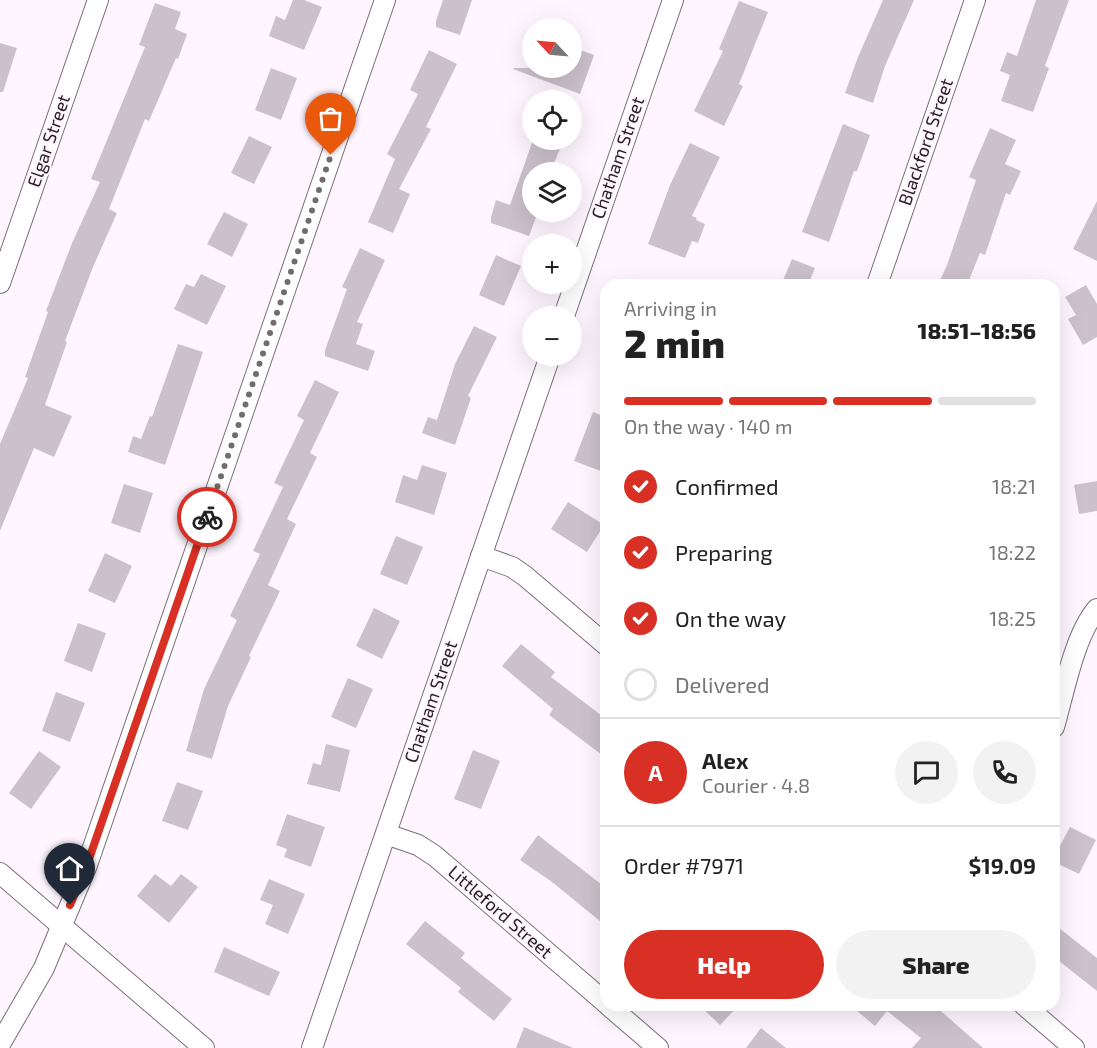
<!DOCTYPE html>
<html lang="en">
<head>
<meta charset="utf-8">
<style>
  :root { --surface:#fff; --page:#f2f2f2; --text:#222; --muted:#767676; --line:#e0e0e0; --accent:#d93025 }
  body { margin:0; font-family:"Exo 2",sans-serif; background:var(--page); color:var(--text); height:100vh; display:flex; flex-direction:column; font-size:22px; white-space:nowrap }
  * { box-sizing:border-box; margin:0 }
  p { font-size:20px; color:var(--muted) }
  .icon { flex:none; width:33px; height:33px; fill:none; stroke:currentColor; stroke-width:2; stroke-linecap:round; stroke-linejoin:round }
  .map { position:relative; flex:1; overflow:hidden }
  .sheet { position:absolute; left:600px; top:279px; width:460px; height:732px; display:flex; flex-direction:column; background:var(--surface); border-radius:18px; box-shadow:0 6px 24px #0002 }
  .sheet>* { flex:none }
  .needle { width:39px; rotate:296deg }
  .controls { position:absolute; left:522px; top:18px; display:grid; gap:12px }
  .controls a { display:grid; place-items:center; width:60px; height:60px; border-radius:50%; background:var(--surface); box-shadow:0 6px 24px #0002; font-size:30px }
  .pin { position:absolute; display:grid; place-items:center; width:51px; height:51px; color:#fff; margin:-62px -26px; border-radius:50% 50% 50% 0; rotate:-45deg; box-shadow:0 0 6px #0007 }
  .pin .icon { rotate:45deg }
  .courier { position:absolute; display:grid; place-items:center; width:60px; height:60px; margin:-30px; border:4px solid #d93025; border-radius:50%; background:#fff; color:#222; box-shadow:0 2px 8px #0007 }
  .overview em { font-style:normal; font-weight:800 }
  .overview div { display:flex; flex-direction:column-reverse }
  .overview { display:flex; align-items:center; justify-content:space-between; height:102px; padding:0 24px }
  h1 { font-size:39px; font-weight:800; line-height:45px }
  .bar { display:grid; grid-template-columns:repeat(4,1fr); gap:9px 6px; align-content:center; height:72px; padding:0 24px }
  .bar i { height:8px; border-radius:4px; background:var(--line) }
  .bar .selected { background:var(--accent) }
  .bar p { grid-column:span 4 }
  .line { display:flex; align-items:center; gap:15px; padding:0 24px; border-top:2px solid var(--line) }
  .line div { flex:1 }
  .round { display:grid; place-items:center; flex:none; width:63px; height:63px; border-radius:32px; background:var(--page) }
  ol { padding:0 24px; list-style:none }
  li { display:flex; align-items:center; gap:18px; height:66px }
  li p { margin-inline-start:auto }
  li .icon { padding:6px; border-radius:50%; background:var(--accent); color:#fff; stroke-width:4 }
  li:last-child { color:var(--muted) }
  li i { width:33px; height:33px; border:3px solid var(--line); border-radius:50% }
  .cta { display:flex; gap:12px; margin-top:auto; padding:12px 24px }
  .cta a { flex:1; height:69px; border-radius:36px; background:var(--accent); color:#fff; font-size:24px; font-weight:800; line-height:69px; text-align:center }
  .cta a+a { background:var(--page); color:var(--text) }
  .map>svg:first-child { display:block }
  .building { fill:#ccc1cb }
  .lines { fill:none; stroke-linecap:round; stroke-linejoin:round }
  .minor-casing { stroke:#7a7079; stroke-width:22 }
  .minor { stroke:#fff; stroke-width:20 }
  .done { stroke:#726c71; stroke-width:6; stroke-dasharray:0 10.8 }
  .route { stroke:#d93025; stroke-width:8 }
  .labels { text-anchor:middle; stroke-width:4.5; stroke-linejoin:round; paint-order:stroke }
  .street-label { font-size:18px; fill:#262225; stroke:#fef5fe }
</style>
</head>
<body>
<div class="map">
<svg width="1097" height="1048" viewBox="0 0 1097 1048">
  <rect width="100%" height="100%" fill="#fef5fe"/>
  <g class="building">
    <path d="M 293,0 L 304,0 L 322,7 L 304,50 L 269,36 L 276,16 L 285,20 Z"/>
    <path d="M 443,0 L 472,0 L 460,35 L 436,27 L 436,21 Z"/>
    <path d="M 883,0 L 914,0 L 885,66 L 873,103 L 845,93 L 858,57 Z"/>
    <path d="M 1036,0 L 1069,0 L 1045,66 L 1049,68 L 1033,112 L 1001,101 L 1010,75 L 1000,71 L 1007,52 L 1017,56 Z"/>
    <path d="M 739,1 L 768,12 L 739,84 L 743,86 L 724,126 L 694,111 L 723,51 L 719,49 Z"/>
    <path d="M 155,3 L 181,12 L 175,29 L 187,34 L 178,59 L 176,58 L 149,121 L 145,119 L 109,209 L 117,213 L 93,267 L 65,341 L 67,342 L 45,405 L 72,416 L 54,457 L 34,448 L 0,531 L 0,444 L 28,378 L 25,377 L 48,312 L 46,311 L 72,243 L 100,182 L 91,179 L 145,47 L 139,45 Z"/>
    <path d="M 0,43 L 17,48 L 3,92 L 0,92 Z"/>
    <path d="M 572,47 L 594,55 L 580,94 L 513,69 L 514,68 L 572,68 Z"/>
    <path d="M 429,50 L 457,64 L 426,127 L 431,129 L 399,189 L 410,194 L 393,233 L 368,222 L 395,159 L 387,154 L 418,94 L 410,90 Z"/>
    <path d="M 271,68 L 297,78 L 281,120 L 255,110 Z"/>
    <path d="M 843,124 L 870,135 L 857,171 L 854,171 L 829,242 L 802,232 Z"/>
    <path d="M 990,128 L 1016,140 L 1005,164 L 1021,171 L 1010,195 L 1006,193 L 985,255 L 980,253 L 967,285 L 938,285 L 947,265 L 976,180 L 969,177 Z"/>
    <path d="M 249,136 L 272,147 L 254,184 L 231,173 Z"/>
    <path d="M 533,140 L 564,140 L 550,172 L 532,172 L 532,212 L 538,212 L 529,236 L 491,223 L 491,217 L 496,200 L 510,205 Z"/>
    <path d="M 690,143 L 720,157 L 692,216 L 697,218 L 696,220 L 705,224 L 698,243 L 692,241 L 685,258 L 648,244 L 670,185 Z"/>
    <path d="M 1097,201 L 1097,261 L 1073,249 Z"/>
    <path d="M 224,212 L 248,224 L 232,257 L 207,244 Z"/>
    <path d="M 360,248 L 385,260 L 357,322 L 363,324 L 356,344 L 375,351 L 368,371 L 325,356 L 325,350 L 347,289 L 342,287 Z"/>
    <path d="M 496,255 L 521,266 L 504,306 L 479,295 Z"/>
    <path d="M 792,259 L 815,268 L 808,285 L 781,285 Z"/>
    <path d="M 201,274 L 226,286 L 207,325 L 174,309 L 186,284 L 194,287 Z"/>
    <path d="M 1086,285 L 1097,304 L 1097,337 L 1083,345 L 1068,319 L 1076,315 L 1065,297 Z"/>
    <path d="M 474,326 L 497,337 L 468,396 L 471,398 L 455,445 L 422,433 L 428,417 L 437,420 L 455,364 Z"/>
    <path d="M 178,344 L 203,352 L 165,465 L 128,452 L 133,436 L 141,439 L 150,416 L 152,417 Z"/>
    <path d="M 315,380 L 339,392 L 310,453 L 317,457 L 287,519 L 296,524 L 268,585 L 280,591 L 249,656 L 251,657 L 228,706 L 212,759 L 186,751 L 204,689 L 237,620 L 230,616 L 260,554 L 253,551 L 283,487 L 274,483 L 304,420 L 297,416 Z"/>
    <path d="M 593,412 L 606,417 L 606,473 L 574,461 Z"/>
    <path d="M 422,465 L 447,473 L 434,515 L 395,502 L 403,475 L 417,480 Z"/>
    <path d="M 1097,481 L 1097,511 L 1079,514 L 1074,485 Z"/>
    <path d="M 124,484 L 153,493 L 140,533 L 111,523 Z"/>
    <path d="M 568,502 L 604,525 L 587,552 L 551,529 Z"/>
    <path d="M 396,536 L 423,547 L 407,585 L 380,574 Z"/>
    <path d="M 105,553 L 132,566 L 115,603 L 88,591 Z"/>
    <path d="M 374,608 L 400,621 L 382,659 L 356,646 Z"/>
    <path d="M 78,623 L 106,633 L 92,672 L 64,661 Z"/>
    <path d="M 521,644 L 555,672 L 551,677 L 606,719 L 606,758 L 549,715 L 553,709 L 502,666 Z"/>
    <path d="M 348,678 L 373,689 L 356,728 L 331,717 Z"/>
    <path d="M 56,692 L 85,703 L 70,742 L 42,731 Z"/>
    <path d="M 326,744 L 350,750 L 340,792 L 307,784 L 313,763 L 321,765 Z"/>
    <path d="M 473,750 L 500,761 L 481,809 L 454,799 Z"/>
    <path d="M 39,751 L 61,767 L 31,809 L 9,793 Z"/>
    <path d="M 177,782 L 203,791 L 188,830 L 162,821 Z"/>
    <path d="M 287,814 L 325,827 L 311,867 L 284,857 L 287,849 L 276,845 Z"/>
    <path d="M 1070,827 L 1096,840 L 1079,874 L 1054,862 L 1054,857 Z"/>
    <path d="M 538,835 L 606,888 L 606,926 L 552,882 L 520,860 Z"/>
    <path d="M 155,874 L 171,886 L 181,874 L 198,887 L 169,923 L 137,896 Z"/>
    <path d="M 269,879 L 305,894 L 288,934 L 265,924 L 273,905 L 260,900 Z"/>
    <path d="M 425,921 L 465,953 L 461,958 L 512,999 L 494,1021 L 458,992 L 461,988 L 406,944 Z"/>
    <path d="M 1054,924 L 1097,958 L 1097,991 L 1054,957 Z"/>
    <path d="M 224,947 L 280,972 L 269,996 L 214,972 Z"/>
    <path d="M 699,1005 L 739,1005 L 720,1025 Z"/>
    <path d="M 850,1005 L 934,1005 L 983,1048 L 912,1048 L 921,1038 L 887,1011 L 875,1026 Z"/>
    <path d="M 524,1027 L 573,1048 L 516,1048 Z"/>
    <path d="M 761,1028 L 786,1048 L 746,1048 Z"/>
  </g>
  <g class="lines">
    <defs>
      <g id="minor">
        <path d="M 0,283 L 98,0"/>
        <path d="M 877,285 L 975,0"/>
        <path d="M 564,316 L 673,0"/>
        <path d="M 481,556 L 512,567 L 525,576 L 606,645"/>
        <path d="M 1054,727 C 1064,693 1074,636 1097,609"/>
        <path d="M 386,834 L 418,845 L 435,856 L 606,1003"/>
        <path d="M 0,873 L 204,1048"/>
        <path d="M 608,1005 L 658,1048"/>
        <path d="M 1024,1005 L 1074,1048"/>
        <path d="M 0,1044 L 44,968 L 87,865 L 385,0"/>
        <path d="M 312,1048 L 550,356"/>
      </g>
    </defs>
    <use href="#minor" class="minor-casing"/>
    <use href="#minor" class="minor"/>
  </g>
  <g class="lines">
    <path class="done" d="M 207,517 L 331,155"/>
    <path class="route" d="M 70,905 L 87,865 L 207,517"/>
  </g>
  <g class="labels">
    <g class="street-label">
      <text transform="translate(49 141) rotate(-71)" y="6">Elgar Street</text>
      <text transform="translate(926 142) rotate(-71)" y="6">Blackford Street</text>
      <text transform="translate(618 158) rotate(-71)" y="6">Chatham Street</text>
      <text transform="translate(431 702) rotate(-71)" y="6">Chatham Street</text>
      <text transform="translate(500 912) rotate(41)" y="6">Littleford Street</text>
    </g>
  </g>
</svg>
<div class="controls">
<a><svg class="needle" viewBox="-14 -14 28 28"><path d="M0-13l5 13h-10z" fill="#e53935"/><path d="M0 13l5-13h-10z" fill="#767676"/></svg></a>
<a><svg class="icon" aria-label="locate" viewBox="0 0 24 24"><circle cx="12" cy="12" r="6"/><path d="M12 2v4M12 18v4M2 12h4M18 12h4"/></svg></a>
<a><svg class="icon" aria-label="layers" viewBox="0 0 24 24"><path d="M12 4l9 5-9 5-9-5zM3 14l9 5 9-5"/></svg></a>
<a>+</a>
<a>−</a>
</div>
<div class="pin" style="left:331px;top:155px;background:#ea580c"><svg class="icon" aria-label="bag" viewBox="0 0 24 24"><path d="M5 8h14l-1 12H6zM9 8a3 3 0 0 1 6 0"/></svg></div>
<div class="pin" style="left:70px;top:905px;background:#1f2937"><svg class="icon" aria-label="home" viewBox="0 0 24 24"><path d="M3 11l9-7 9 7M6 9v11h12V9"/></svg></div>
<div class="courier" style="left:207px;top:517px"><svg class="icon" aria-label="bike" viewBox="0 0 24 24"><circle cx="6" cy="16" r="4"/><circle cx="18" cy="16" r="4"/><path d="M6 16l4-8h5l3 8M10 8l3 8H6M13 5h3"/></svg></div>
<section class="sheet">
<div class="overview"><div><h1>2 min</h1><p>Arriving in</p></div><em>18:51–18:56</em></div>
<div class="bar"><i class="selected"></i><i class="selected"></i><i class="selected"></i><i></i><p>On the way · 140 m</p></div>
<ol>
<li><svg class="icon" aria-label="check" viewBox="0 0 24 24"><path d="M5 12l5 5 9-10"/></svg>Confirmed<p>18:21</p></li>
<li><svg class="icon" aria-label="check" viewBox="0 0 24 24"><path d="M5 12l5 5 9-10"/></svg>Preparing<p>18:22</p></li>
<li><svg class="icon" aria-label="check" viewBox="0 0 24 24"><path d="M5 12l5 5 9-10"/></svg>On the way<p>18:25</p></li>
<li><i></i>Delivered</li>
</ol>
<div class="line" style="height:108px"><b class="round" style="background:var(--accent);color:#fff">A</b><div><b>Alex</b><p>Courier · 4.8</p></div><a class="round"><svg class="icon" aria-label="chat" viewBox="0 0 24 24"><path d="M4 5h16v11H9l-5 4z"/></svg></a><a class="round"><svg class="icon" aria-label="phone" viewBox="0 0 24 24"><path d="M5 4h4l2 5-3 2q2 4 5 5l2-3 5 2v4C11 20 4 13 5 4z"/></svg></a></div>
<div class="line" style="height:78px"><div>Order #7971</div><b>$19.09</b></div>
<div class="cta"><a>Help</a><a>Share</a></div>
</section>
</div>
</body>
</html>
